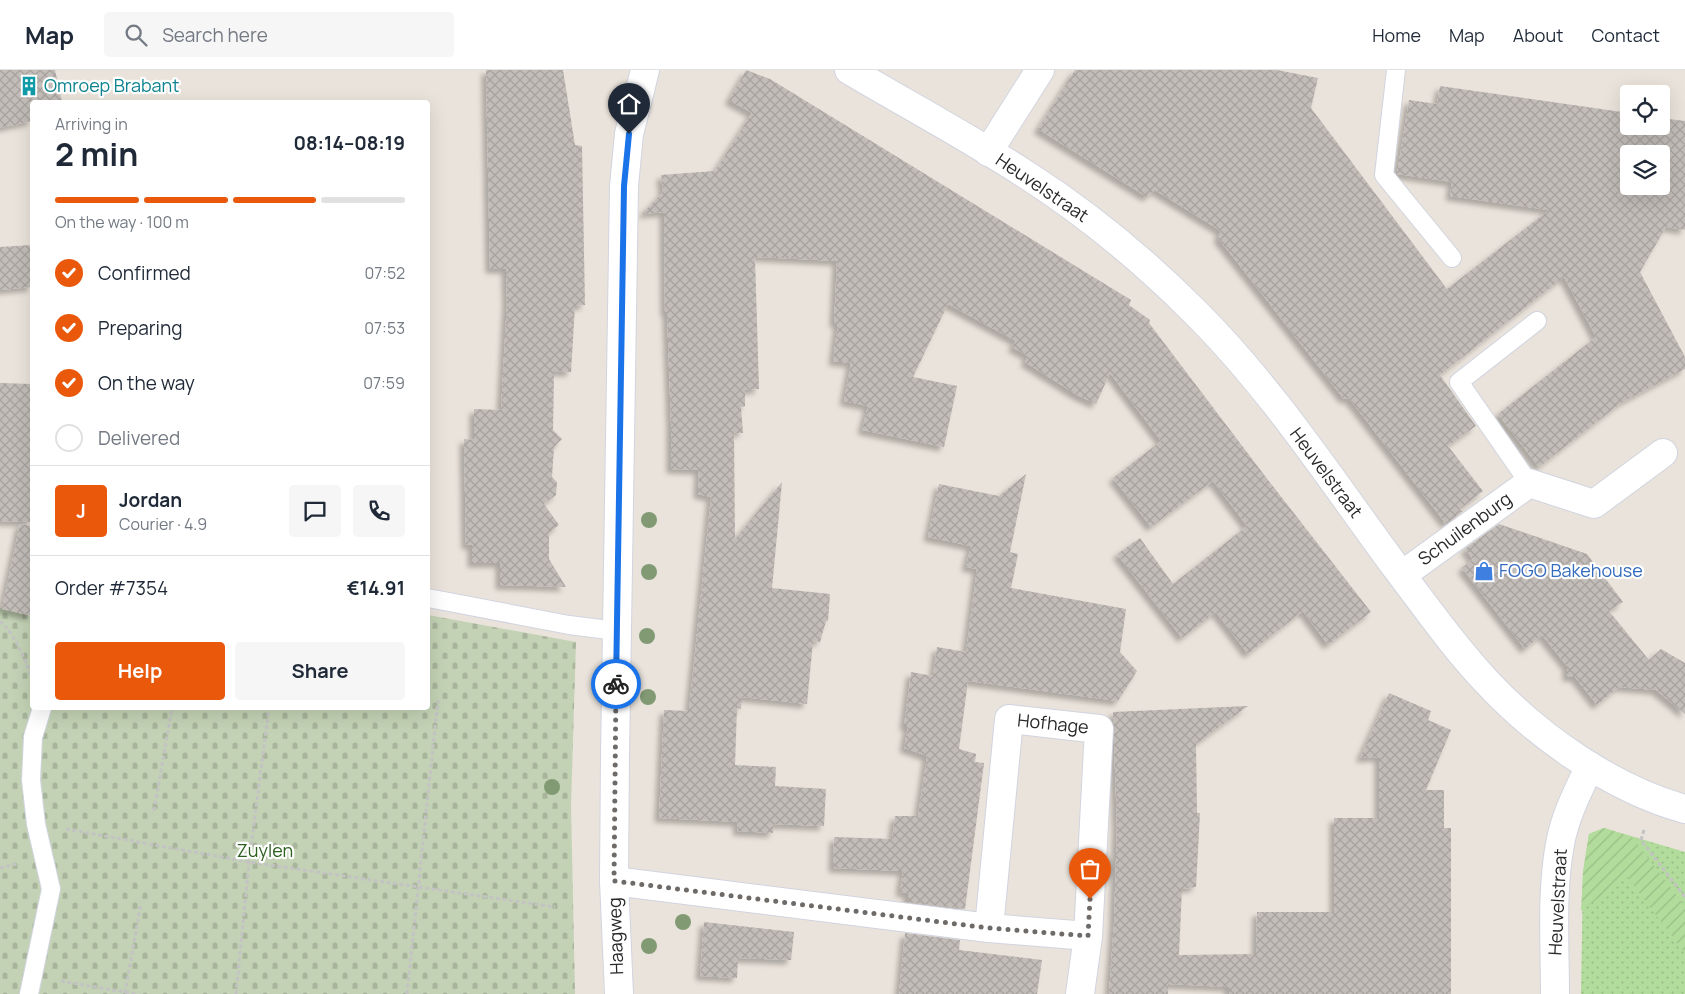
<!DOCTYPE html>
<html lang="en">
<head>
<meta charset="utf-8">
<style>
  :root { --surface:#fff; --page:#f6f6f7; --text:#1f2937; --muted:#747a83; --line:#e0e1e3; --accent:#ea580c }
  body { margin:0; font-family:Manrope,sans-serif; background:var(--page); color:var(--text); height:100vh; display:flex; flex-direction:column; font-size:19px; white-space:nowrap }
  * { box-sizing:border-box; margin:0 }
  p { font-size:16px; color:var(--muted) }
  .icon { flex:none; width:28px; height:28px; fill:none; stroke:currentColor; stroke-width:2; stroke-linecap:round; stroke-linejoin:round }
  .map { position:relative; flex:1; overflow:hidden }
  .side { position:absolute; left:30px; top:30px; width:400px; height:610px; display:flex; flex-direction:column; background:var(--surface); border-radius:5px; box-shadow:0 5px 20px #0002 }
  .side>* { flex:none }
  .tools { position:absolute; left:1620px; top:15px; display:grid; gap:10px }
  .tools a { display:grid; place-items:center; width:50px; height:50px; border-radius:5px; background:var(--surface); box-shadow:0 5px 20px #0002; font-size:25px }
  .pin { position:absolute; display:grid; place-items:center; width:42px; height:42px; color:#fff; margin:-51px -21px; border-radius:50% 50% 50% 0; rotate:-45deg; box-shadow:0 0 5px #0007 }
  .pin .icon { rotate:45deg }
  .courier { position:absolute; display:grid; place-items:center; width:50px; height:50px; margin:-25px; border:4px solid #1a73e8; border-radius:50%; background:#fff; color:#222; box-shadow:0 1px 6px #0007 }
  .head em { font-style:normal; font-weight:700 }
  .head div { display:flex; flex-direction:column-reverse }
  .head { display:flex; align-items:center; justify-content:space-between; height:85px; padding:0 25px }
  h1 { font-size:32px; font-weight:700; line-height:38px }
  .bar { display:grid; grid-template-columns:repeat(4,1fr); gap:8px 5px; align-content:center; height:60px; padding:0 25px }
  .bar i { height:6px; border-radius:4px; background:var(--line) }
  .bar .active { background:var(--accent) }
  .bar p { grid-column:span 4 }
  .line { display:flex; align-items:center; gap:12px; padding:0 25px; border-top:1px solid var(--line) }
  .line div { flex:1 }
  .round { display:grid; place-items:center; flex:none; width:52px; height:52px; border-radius:5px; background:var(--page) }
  ol { padding:0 25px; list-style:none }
  li { display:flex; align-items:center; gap:15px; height:55px }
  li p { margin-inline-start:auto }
  li .icon { padding:5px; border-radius:50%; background:var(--accent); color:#fff; stroke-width:4 }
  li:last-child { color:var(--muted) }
  li i { width:28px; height:28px; border:2px solid var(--line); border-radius:50% }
  .primary-button { display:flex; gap:10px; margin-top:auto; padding:10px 25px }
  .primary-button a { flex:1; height:58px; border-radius:5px; background:var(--accent); color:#fff; font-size:20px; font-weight:700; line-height:58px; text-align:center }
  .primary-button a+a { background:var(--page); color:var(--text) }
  header { display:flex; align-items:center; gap:30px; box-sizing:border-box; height:70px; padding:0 25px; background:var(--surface); border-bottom:1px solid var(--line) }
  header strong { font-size:24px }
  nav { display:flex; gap:28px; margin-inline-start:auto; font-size:18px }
  .search { width:350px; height:45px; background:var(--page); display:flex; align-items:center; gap:12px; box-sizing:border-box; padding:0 18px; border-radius:5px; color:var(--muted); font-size:19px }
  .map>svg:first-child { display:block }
  .grass { fill:url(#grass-dots) }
  .cemetery { fill:url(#cemetery-stones) }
  .garden { fill:url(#garden-furrows) }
  .building { fill:url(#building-cross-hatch); fill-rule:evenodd; filter:url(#shadow) }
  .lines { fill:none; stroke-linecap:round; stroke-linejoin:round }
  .service-casing { stroke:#d1d4e0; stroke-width:20 }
  .minor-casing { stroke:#d1d4e0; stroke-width:30 }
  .tertiary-casing { stroke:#d1d4e0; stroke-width:30 }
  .path { stroke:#c3c3c3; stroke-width:3; stroke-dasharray:4 2.5; stroke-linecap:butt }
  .service { stroke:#fff; stroke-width:18 }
  .minor { stroke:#fff; stroke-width:28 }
  .tertiary { stroke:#fff; stroke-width:28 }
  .tree { fill:#829a74 }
  .done { stroke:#6d6a67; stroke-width:5; stroke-dasharray:0 9 }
  .route { stroke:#1a73e8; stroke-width:6 }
  .labels { text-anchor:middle; stroke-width:4.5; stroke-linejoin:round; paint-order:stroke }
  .culture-label { font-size:18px; fill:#0d838f; stroke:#fff; text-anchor:start }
  .street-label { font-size:18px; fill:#292929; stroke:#fff }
  .shop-label { font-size:18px; fill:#366cbe; stroke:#fff; text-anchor:start }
  .park-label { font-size:18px; fill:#2d5f1f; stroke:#fff }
</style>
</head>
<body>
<header>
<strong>Map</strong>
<div class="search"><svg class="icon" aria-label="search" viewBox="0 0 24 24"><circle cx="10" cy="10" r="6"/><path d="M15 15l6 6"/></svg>Search here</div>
<nav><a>Home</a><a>Map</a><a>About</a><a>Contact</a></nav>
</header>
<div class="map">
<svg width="1685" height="924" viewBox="0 0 1685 924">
  <defs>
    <pattern id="grass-dots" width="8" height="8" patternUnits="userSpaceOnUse" patternTransform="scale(1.25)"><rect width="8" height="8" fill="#b2dc9c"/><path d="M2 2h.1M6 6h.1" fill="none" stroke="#99bd86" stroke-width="1.8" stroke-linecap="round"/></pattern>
    <pattern id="cemetery-stones" width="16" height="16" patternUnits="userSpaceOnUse" patternTransform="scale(1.25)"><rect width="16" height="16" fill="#c3d2b4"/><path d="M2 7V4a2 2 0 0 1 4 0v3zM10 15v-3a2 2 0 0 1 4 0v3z" fill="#a8b49b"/></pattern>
    <pattern id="garden-furrows" width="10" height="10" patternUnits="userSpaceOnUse" patternTransform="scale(1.25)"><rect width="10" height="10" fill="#b2dc9c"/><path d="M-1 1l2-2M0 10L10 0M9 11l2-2" fill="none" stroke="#99bd86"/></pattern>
    <pattern id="building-cross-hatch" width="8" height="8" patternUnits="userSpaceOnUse" patternTransform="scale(1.25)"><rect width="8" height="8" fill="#c2bdb8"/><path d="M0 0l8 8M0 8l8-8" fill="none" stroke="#a7a29e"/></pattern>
    <filter id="shadow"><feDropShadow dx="-4.5" dy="4.5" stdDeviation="2.5" flood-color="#0004"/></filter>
  </defs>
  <rect width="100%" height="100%" fill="#eae3db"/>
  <path class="grass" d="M 1604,758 L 1685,782 L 1685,924 L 1581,924 L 1583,802 L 1589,764 Z"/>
  <path class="cemetery" d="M 0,538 L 32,546 L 32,638 L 428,638 L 428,545 L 576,572 L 571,735 L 575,924 L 0,924 Z"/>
  <path class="garden" d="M 1604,758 L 1632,767 L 1685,836 L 1685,883 L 1627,807 L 1581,841 L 1583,802 L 1589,764 Z"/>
  <g class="building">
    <path d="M 0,0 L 55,0 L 62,32 L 32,32 L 32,51 L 0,58 Z"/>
    <path d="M 486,0 L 563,0 L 575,75 L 582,76 L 585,235 L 575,236 L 571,302 L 554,301 L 553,360 L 562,369 L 554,377 L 552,407 L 557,412 L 556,425 L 544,434 L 559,455 L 549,463 L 549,489 L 566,517 L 500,515 L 500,493 L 472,493 L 472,475 L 466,475 L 464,369 L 474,370 L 474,339 L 501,340 L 507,232 L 506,199 L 490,199 Z"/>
    <path d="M 746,0 L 770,9 L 1131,230 L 1129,235 L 1150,250 L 1149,253 L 1265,406 L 1371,542 L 1328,575 L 1303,541 L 1248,584 L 1216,542 L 1182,568 L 1117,484 L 1140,468 L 1173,514 L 1247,456 L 1213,411 L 1151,457 L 1113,408 L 1161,371 L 1110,303 L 1096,334 L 1077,325 L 1025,292 L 1028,286 L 1012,277 L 1016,271 L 948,234 L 913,307 L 957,316 L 944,377 L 862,360 L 868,336 L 844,331 L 851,293 L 833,291 L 838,253 L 834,253 L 837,191 L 755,187 L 759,319 L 745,320 L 745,336 L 741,337 L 743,363 L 734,363 L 735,469 L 782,412 L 772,518 L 830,524 L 828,551 L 826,551 L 820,572 L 813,571 L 807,634 L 742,627 L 741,639 L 737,638 L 735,695 L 776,697 L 775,716 L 826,719 L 824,756 L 774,754 L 773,763 L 737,761 L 738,752 L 659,748 L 664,640 L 689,641 L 711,427 L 698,424 L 699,400 L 671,399 L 671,353 L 667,242 L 665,242 L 664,142 L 642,144 L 663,122 L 661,105 L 715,101 L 752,43 L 729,30 Z"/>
    <path d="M 1075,0 L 1277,0 L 1318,8 L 1311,38 L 1447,219 L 1549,140 L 1450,126 L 1452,112 L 1397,104 L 1409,30 L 1437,34 L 1440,16 L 1629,43 L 1629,56 L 1661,56 L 1661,48 L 1685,51 L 1685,160 L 1666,157 L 1640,202 L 1685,287 L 1685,299 L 1621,333 L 1539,397 L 1498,344 L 1596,267 L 1564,207 L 1440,305 L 1476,356 L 1448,376 L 1483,421 L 1459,440 L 1463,441 L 1446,454 L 1352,332 L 1348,328 L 1344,329 L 1240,196 L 1218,168 L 1221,161 L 1155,120 L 1147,127 L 1038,59 ZM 1629,84 L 1661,84 L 1661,116 L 1629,116 Z"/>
    <path d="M 32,175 L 32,217 L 0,220 L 0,177 Z"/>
    <path d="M 0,313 L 32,314 L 32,452 L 0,451 Z"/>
    <path d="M 1026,404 L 1010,482 L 1018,484 L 1011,518 L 1126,539 L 1120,582 L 1137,601 L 1118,631 L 968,611 L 959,679 L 976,684 L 975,692 L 984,693 L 965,839 L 908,832 L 908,823 L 900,822 L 903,801 L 833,798 L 834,767 L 892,769 L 895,746 L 918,746 L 927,686 L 904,678 L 908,656 L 904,656 L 911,602 L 933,606 L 937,577 L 966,582 L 977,499 L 966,497 L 971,476 L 928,467 L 939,414 L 999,426 Z"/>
    <path d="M 20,454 L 32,456 L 32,546 L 2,539 Z"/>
    <path d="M 1499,454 L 1587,484 L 1623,532 L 1609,541 L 1649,590 L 1661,579 L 1685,593 L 1685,644 L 1656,620 L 1619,617 L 1597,635 L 1575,607 L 1567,607 L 1567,596 L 1542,565 L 1525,579 L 1462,498 L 1473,489 L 1465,479 Z"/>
    <path d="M 1389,623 L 1431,641 L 1428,650 L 1451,660 L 1426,720 L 1444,720 L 1444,758 L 1451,758 L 1451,924 L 1229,924 L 1229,917 L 1168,914 L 1168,924 L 1109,924 L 1114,853 L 1117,757 L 1113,642 L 1248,636 L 1196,674 L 1197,743 L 1200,743 L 1196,817 L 1182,819 L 1179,885 L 1256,884 L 1257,842 L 1334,842 L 1334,748 L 1379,748 L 1379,687 L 1360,688 Z"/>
    <path d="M 704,852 L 794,862 L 791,890 L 738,888 L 737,908 L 700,906 Z"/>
    <path d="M 905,863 L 960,870 L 959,880 L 1042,890 L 1037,924 L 899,924 Z"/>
  </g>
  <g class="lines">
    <defs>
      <g id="service">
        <path d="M 1396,0 L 1384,105 L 1452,188"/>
        <path d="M 1529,413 L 1459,312 L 1537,251"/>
        <path d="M 428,528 L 569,555 L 617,561"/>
        <path d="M 29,924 L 51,819 L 36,754 L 31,710 L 33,667 L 42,638"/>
      </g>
      <g id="minor">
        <path d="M 988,82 L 1040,0"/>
        <path d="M 1402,505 L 1529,413 L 1594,434 L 1663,383"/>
        <path d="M 614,811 L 989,858 L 1088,866"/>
        <path d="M 989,858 L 1009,649 L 1099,659 L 1088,866 L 1080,924"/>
        <path d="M 619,924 L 614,811 L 615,686 L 624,116 L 629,64 L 645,0"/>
        <path d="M 1555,924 C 1555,875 1551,823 1560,774 C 1565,746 1578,721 1590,696"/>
      </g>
      <path id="tertiary" d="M 849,0 C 908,35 968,67 1025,104 C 1086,143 1143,190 1193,240 C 1270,316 1330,408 1394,495 C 1424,534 1452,575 1486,611 C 1537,666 1612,719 1685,739"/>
    </defs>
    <use href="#service" class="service-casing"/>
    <use href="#minor" class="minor-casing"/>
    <use href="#tertiary" class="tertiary-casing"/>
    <g class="path">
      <path d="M 0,551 C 16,566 24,588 32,608"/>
      <path d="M 154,741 L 172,638"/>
      <path d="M 66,759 L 249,792 L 555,837"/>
      <path d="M 1644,760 L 1641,770 L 1685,827"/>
      <path d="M 0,798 L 17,794"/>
      <path d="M 61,911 L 136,924"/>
      <path d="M 125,923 L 141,833"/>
      <path d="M 236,924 L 249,792 L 269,638"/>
      <path d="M 407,924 L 438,630"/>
    </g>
    <use href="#service" class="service"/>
    <use href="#minor" class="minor"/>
    <use href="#tertiary" class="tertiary"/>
  </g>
  <g class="tree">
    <circle cx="649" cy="450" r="8"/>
    <circle cx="649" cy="502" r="8"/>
    <circle cx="647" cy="566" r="8"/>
    <circle cx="648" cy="627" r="8"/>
    <circle cx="552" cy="717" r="8"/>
    <circle cx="683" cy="852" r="8"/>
    <circle cx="649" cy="876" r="8"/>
  </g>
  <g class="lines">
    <path class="done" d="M 616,614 L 614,811 L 989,858 L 1088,866 L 1090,829"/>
    <path class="route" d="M 616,614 L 624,116 L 629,64"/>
  </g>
  <defs>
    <symbol id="building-bare" viewBox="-9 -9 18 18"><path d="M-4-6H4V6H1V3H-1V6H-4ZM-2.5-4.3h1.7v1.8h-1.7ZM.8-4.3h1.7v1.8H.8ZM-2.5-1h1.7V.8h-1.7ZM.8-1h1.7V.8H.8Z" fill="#0f9aa8" stroke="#fff" stroke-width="2.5" paint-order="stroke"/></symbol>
    <symbol id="shop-bare" viewBox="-9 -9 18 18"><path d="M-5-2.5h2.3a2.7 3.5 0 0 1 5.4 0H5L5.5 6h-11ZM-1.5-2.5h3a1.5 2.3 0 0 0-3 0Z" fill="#3f7fe0" stroke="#fff" stroke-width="2.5" paint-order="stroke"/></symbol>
  </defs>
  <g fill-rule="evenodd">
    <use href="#building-bare" x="15" y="2" width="28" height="28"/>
    <use href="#shop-bare" x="1470" y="487" width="28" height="28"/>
  </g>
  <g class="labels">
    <g class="culture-label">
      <text x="44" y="22">Omroep Brabant</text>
    </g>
    <g class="street-label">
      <text transform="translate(1042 118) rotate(34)" y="6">Heuvelstraat</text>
      <text transform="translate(1326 403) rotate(53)" y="6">Heuvelstraat</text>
      <text transform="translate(1465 459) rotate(-36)" y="6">Schuilenburg</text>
      <text transform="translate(1053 654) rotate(6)" y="6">Hofhage</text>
      <text transform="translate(1558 832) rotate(-87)" y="6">Heuvelstraat</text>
      <text transform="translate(616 866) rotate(-92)" y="6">Haagweg</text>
    </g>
    <g class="shop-label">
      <text x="1499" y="507">FOGO Bakehouse</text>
    </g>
    <g class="park-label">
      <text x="265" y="787">Zuylen</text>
    </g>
  </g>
</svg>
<div class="tools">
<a><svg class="icon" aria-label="locate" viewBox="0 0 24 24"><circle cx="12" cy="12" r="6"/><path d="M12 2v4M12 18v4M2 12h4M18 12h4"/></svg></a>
<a><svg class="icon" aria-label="layers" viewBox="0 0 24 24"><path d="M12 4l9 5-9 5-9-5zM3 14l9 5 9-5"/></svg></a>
</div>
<div class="pin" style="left:1090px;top:829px;background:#ea580c"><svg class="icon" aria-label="bag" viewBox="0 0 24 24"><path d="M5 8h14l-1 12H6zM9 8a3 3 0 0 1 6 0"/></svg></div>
<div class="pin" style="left:629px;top:64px;background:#1f2937"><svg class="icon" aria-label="home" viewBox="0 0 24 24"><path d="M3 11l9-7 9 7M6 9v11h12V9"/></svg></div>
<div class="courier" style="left:616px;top:614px"><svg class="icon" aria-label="bike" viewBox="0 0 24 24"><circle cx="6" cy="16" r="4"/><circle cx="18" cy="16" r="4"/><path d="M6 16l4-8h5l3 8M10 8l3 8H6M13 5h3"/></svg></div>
<section class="side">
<div class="head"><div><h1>2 min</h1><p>Arriving in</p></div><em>08:14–08:19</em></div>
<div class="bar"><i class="active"></i><i class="active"></i><i class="active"></i><i></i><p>On the way · 100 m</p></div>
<ol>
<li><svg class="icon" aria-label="check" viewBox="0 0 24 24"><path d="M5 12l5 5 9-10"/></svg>Confirmed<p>07:52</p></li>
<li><svg class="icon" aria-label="check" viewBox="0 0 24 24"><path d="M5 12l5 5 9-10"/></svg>Preparing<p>07:53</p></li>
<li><svg class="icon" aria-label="check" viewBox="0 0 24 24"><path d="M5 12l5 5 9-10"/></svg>On the way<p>07:59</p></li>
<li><i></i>Delivered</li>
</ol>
<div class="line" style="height:90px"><b class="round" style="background:var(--accent);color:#fff">J</b><div><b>Jordan</b><p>Courier · 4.9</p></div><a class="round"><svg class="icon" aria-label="chat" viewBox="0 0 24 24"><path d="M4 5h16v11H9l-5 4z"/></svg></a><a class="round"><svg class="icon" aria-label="phone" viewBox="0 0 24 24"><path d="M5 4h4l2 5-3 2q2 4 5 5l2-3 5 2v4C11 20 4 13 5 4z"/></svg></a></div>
<div class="line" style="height:65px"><div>Order #7354</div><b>€14.91</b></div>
<div class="primary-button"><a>Help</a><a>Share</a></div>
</section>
</div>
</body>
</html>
